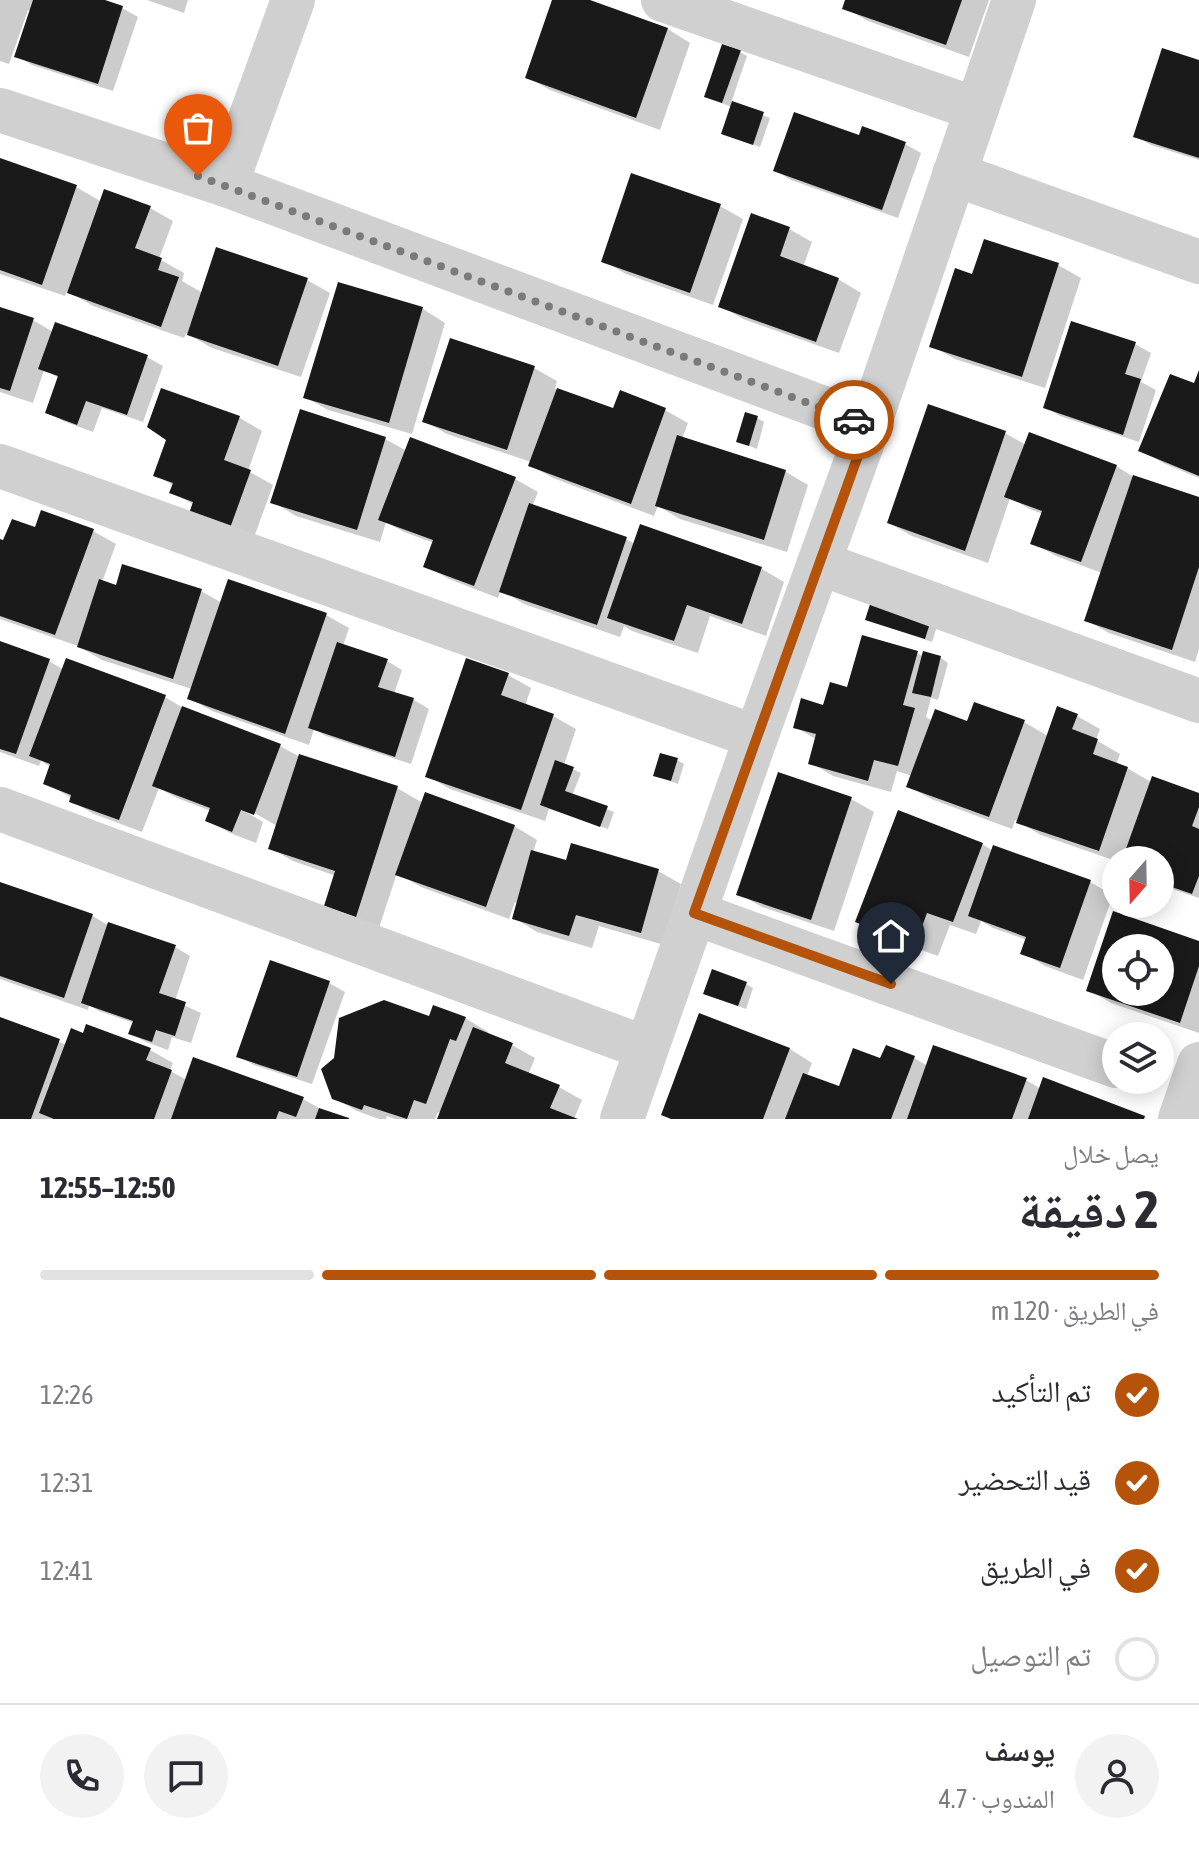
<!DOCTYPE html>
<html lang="ar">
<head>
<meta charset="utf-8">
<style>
  :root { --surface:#fff; --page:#f2f2f3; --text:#2b2b33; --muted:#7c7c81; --line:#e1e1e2; --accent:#b45309 }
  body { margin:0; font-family:"Asap Condensed","Noto Naskh Arabic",sans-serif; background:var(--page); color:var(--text); direction:rtl; height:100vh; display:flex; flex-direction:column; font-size:30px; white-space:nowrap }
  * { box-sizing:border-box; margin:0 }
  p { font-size:26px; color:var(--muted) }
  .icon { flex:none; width:44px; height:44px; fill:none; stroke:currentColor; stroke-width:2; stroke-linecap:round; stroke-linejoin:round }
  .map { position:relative; height:1119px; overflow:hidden; direction:ltr }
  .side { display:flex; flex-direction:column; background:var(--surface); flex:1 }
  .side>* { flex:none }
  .needle { width:52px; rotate:200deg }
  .buttons { position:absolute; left:1102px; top:846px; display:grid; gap:16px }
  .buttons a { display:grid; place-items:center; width:72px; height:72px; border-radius:50%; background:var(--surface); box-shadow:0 4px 20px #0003; font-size:40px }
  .pin { position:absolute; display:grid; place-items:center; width:68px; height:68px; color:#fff; margin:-82px -34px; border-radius:50% 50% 50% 0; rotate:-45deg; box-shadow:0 0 8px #0007 }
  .pin .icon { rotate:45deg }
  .courier { position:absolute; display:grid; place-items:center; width:80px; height:80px; margin:-40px; border:6px solid #b45309; border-radius:50%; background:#fff; color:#222; box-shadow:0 2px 10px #0007 }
  .head em { font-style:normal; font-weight:700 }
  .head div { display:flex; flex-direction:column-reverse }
  .head { display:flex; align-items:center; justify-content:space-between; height:136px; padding:0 40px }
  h1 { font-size:52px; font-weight:700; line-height:60px }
  .bar { display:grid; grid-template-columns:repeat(4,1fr); gap:12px 8px; align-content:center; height:96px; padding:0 40px }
  .bar i { height:10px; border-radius:6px; background:var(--line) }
  .bar .selected { background:var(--accent) }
  .bar p { grid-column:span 4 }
  .line { display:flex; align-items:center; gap:20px; padding:0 40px; border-top:2px solid var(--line) }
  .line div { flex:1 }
  .round { display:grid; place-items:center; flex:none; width:84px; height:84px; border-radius:42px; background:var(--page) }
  ol { padding:0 40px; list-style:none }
  li { display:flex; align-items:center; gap:24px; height:88px }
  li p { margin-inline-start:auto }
  li .icon { padding:8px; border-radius:50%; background:var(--accent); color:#fff; stroke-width:4 }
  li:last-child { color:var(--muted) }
  li i { width:44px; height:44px; border:4px solid var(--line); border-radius:50% }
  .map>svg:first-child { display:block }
  .shadow { fill:#0003; fill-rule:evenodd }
  .building { fill:#1a1a1a; fill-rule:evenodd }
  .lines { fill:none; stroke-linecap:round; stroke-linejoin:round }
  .minor { stroke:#d0d0d0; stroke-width:44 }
  .done { stroke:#7a7a7a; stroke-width:8; stroke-dasharray:0 14.4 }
  .route { stroke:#b45309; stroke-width:10 }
</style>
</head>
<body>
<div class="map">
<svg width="1199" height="1119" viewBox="0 0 1199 1119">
  <rect width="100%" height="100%" fill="#fff"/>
  <g class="shadow">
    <path d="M 0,0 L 99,0 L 122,8 L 138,17 L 113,91 L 32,65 L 17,56 L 31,11 L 28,10 L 9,64 L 0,61 Z"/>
    <path d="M 147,0 L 188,0 L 184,13 Z"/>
    <path d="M 554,0 L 584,0 L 668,29 L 690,43 L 660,130 L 550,90 L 527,77 Z"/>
    <path d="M 847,0 L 989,0 L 969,57 L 868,21 L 845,8 Z"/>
    <path d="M 740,52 L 747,56 L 731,103 L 770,118 L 760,147 L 723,133 L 732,107 L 713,100 Z"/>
    <path d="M 1199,62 L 1199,160 L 1151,145 L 1136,136 Z"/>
    <path d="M 863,129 L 905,144 L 921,153 L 898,218 L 791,180 L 776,171 L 860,138 Z"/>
    <path d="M 0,160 L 76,187 L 102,202 L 150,208 L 173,221 L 159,259 L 184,273 L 182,281 L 203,293 L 307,280 L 330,293 L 301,377 L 212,348 L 186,333 L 184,338 L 93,306 L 67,291 L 65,296 L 0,274 Z"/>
    <path d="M 720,206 L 743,219 L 713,305 L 626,274 L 604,261 Z"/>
    <path d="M 789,229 L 812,242 L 803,267 L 838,279 L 861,293 L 839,353 L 743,319 L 721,306 Z"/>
    <path d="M 1058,265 L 1081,278 L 1045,388 L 955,359 L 932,346 L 973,277 Z"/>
    <path d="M 339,284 L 423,309 L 445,323 L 412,434 L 328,410 L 305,397 Z"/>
    <path d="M 0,309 L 33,320 L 53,332 L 147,357 L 163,366 L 143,422 L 102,408 L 93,432 L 63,421 L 48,412 L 59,378 L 44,370 L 33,403 L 0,392 Z"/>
    <path d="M 451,340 L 534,368 L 557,381 L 555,389 L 614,411 L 621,393 L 665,410 L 688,423 L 682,439 L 786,472 L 808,485 L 787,552 L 680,519 L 658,506 L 654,516 L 553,478 L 530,465 L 531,462 L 447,434 L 424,421 Z"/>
    <path d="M 1135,344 L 1151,353 L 1141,382 L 1156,390 L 1139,442 L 1060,416 L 1045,407 Z"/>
    <path d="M 1199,374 L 1199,478 L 1163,463 L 1141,450 L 1195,386 Z"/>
    <path d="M 162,391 L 240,418 L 262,431 L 248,471 L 273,485 L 248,554 L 194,505 L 172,492 L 174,486 L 156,475 L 168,439 Z"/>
    <path d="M 757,418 L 764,422 L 757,449 L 738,441 Z"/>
    <path d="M 1005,433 L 1026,445 L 1116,466 L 1139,480 L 1199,499 L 1199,649 L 1195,662 L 1109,633 L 1086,620 L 1102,573 L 1056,556 L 1033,543 L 1043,514 L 1030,509 L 1010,498 L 988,563 L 912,536 L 889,523 Z"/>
    <path d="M 385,439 L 407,451 L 515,479 L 538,492 L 532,507 L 626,539 L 635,544 L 641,527 L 762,569 L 784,582 L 766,636 L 710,616 L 698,653 L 632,631 L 624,626 L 620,637 L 524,604 L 501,590 L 498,598 L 449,579 L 426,566 L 434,543 L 404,532 L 386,522 L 380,542 L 296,516 L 273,502 Z"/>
    <path d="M 36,529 L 93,531 L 116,544 L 102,582 L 117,587 L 201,591 L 222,603 L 326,615 L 349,628 L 343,646 L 387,661 L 402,670 L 394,694 L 414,700 L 429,709 L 411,764 L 326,736 L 314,729 L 309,745 L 212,711 L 189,698 L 192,689 L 102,660 L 78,646 L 0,619 L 0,541 L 4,542 Z"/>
    <path d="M 867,619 L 937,626 L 932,642 L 875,623 Z"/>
    <path d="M 0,644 L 49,661 L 64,670 L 165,697 L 188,711 L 280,746 L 300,757 L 397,788 L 423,803 L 514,826 L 537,840 L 533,852 L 568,863 L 658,871 L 681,884 L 664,945 L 599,926 L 592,948 L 537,932 L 514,918 L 518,903 L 515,902 L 509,919 L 421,887 L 397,873 L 379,928 L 326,906 L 336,876 L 293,861 L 270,848 L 277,826 L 246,808 L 244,811 L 263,822 L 256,843 L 230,833 L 207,820 L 211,811 L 177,798 L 159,788 L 142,832 L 94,814 L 71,801 L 72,798 L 45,783 L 51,767 L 41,761 L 39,766 L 0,752 Z"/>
    <path d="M 917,653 L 924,657 L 925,654 L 941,658 L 948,663 L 938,700 L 931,698 L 926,717 L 933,721 L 968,724 L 1024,722 L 1048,736 L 1077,716 L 1100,729 L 1096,740 L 1120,754 L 1116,765 L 1127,768 L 1151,782 L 1199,795 L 1199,898 L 1160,885 L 1160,860 L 1116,861 L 1041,835 L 1015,820 L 1012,829 L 931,799 L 908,786 L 912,776 L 897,771 L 891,792 L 833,776 L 811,763 L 817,740 L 796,727 L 849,689 Z"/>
    <path d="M 508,675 L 531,688 L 525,706 L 553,716 L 576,729 L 564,765 L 581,773 L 572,796 L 614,812 L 608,829 L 549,809 L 545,821 L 450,789 L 428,776 Z"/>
    <path d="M 677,760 L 684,764 L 678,784 L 655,775 Z"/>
    <path d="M 851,799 L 874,812 L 834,931 L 762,907 L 739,894 Z"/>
    <path d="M 982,844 L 993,851 L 994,847 L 1090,882 L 1113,895 L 1083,980 L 1045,966 L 1023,953 L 1027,940 L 993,928 L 981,921 L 976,934 L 950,925 L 938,956 L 880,935 L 857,921 Z"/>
    <path d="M 0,884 L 93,916 L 109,926 L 175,947 L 190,956 L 175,1001 L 201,1013 L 191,1043 L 172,1037 L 168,1050 L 146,1042 L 130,1033 L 134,1023 L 99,1011 L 89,1005 L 88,1010 L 0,979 Z"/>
    <path d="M 1114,914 L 1199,943 L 1199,1033 L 1111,1003 L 1089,990 ZM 1116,948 L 1160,948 L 1160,992 L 1116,992 Z"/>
    <path d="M 329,983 L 345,992 L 312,1084 L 254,1065 L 238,1056 Z"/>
    <path d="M 746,984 L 753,988 L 746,1009 L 713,997 Z"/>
    <path d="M 700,1015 L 790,1049 L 812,1063 L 807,1076 L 841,1089 L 882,1061 L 914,1058 L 928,1066 L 1026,1080 L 1041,1089 L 1044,1080 L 1146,1119 L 672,1119 Z"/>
    <path d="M 430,1018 L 465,1018 L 488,1032 L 486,1035 L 512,1045 L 535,1058 L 528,1075 L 559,1087 L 582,1100 L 574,1119 L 439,1119 L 442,1113 L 438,1112 L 435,1119 L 395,1119 L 387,1116 L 386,1119 L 379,1119 L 357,1111 L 333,1097 Z"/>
    <path d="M 0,1019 L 67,1045 L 150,1050 L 173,1063 L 170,1071 L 187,1080 L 303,1099 L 326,1112 L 345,1119 L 0,1119 Z"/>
  </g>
  <g class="building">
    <path d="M 33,0 L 105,0 L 123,6 L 98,84 L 14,57 Z"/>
    <path d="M 552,0 L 590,0 L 668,28 L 636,118 L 525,78 Z"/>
    <path d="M 845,0 L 962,0 L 946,45 L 842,9 Z"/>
    <path d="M 722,44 L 741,50 L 722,103 L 704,97 Z"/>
    <path d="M 1162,48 L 1199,60 L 1199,158 L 1133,137 Z"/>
    <path d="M 732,101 L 764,112 L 753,145 L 721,134 Z"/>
    <path d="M 794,112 L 859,135 L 862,126 L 906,142 L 882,210 L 773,171 Z"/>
    <path d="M 0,158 L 77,185 L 42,285 L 0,270 Z"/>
    <path d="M 631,173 L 721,204 L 690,293 L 601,262 Z"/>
    <path d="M 104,189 L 151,206 L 135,248 L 162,258 L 158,270 L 179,277 L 161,327 L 67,293 Z"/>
    <path d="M 751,213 L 790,227 L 780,256 L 839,278 L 816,342 L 718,307 Z"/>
    <path d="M 984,239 L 1059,263 L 1022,377 L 929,347 L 955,268 L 972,274 Z"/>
    <path d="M 216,247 L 308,278 L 278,366 L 187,335 Z"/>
    <path d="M 338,282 L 423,307 L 389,423 L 303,398 Z"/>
    <path d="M 0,307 L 34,318 L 10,391 L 0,388 Z"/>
    <path d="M 1071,321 L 1136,342 L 1125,374 L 1141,379 L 1123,435 L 1043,408 Z"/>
    <path d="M 55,322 L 148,355 L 127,415 L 86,401 L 77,425 L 45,413 L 58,376 L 38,369 Z"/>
    <path d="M 450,338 L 535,366 L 507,450 L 422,422 Z"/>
    <path d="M 1199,370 L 1199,476 L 1138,451 L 1170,374 L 1194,383 Z"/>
    <path d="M 161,388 L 240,416 L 224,460 L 251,470 L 225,542 L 184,528 L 193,502 L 169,493 L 173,483 L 153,476 L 166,440 L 147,427 Z"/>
    <path d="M 557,388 L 613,408 L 620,390 L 666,408 L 631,504 L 528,466 Z"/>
    <path d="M 928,404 L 1006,431 L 965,551 L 887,523 Z"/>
    <path d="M 300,409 L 386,437 L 357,530 L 270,503 Z"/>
    <path d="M 745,412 L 758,416 L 749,446 L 736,442 Z"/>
    <path d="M 1029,432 L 1117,465 L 1081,562 L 1030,544 L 1042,511 L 1004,497 Z"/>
    <path d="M 677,435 L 786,470 L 764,540 L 655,506 Z"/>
    <path d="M 410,437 L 516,477 L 474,586 L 423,567 L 433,540 L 378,520 Z"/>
    <path d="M 1133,475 L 1199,497 L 1199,567 L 1172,650 L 1084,621 Z"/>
    <path d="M 529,503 L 627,537 L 597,625 L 499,592 Z"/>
    <path d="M 41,510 L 94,529 L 55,635 L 0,616 L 0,539 L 3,540 L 12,519 L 35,527 Z"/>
    <path d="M 640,524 L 762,567 L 742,624 L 687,605 L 674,641 L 607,618 Z"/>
    <path d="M 122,564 L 202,589 L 173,679 L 77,647 L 99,579 L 116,585 Z"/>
    <path d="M 228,579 L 327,613 L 285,734 L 187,699 Z"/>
    <path d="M 871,601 L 931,620 L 925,639 L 865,620 Z"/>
    <path d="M 862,635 L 918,651 L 903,705 L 915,708 L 898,766 L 874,760 L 868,781 L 808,764 L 816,734 L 793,728 L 801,698 L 823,705 L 830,682 L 847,687 Z"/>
    <path d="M 0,641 L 50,659 L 16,754 L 0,749 Z"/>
    <path d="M 337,642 L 388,659 L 378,687 L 414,698 L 395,757 L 308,728 Z"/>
    <path d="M 923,651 L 941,656 L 931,697 L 912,693 Z"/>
    <path d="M 66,658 L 166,695 L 119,820 L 69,802 L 71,795 L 43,784 L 50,764 L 29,756 Z"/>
    <path d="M 466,658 L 509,673 L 501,695 L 554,714 L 521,810 L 425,777 Z"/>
    <path d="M 974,702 L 1025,720 L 989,817 L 906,787 L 935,709 L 967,721 Z"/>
    <path d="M 182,706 L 281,744 L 254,815 L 241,810 L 232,832 L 205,821 L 210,808 L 152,786 Z"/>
    <path d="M 1057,706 L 1078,714 L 1072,729 L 1098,739 L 1093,754 L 1128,767 L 1099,851 L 1016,823 Z"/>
    <path d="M 660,753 L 678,758 L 671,781 L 653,776 Z"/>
    <path d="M 299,754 L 398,786 L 356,917 L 324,906 L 335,871 L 268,849 Z"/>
    <path d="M 555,760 L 574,767 L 565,791 L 608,806 L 600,827 L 540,805 Z"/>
    <path d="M 778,772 L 852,797 L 811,920 L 736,895 Z"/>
    <path d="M 1152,776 L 1199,793 L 1199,807 L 1192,826 L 1199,829 L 1199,876 L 1192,894 L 1160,883 L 1160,860 L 1122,860 Z"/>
    <path d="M 425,792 L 515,825 L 486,907 L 395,875 Z"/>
    <path d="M 898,810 L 983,843 L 953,922 L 927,913 L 915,945 L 855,922 Z"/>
    <path d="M 571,843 L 659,869 L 641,933 L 576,915 L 569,936 L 512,919 L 531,850 L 566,860 Z"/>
    <path d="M 993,845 L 1091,880 L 1060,968 L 1020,954 L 1026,937 L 968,916 Z"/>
    <path d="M 0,882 L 93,914 L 64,998 L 0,976 Z"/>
    <path d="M 1113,911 L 1199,941 L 1199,966 L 1180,1023 L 1086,991 ZM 1116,948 L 1160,948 L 1160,992 L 1116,992 Z"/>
    <path d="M 108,922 L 176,945 L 159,993 L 186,1002 L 175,1036 L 156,1030 L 152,1042 L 128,1034 L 133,1021 L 81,1003 Z"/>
    <path d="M 270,960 L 330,981 L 297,1077 L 236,1057 Z"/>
    <path d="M 712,969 L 747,982 L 738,1006 L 703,994 Z"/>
    <path d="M 384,1000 L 429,1016 L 433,1005 L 466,1017 L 456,1041 L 450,1039 L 426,1104 L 414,1100 L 407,1119 L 364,1105 L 362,1110 L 332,1099 L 321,1069 L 334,1058 L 339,1018 Z"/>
    <path d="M 699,1013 L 790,1048 L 763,1119 L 671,1119 L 661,1115 Z"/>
    <path d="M 0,1017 L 60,1039 L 31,1119 L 0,1119 Z"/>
    <path d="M 86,1024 L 151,1048 L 146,1060 L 172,1070 L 154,1119 L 54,1119 L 39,1113 L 71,1028 L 83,1033 Z"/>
    <path d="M 473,1027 L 513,1043 L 505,1063 L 560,1085 L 550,1108 L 578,1119 L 437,1119 Z"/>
    <path d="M 886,1045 L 915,1056 L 891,1119 L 785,1119 L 803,1073 L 839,1086 L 853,1048 L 880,1058 Z"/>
    <path d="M 933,1045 L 1027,1078 L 1012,1119 L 907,1119 Z"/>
    <path d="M 193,1057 L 304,1097 L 296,1117 L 279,1111 L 276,1119 L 171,1119 Z"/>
    <path d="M 1043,1077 L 1145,1116 L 1144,1119 L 1028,1119 Z"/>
    <path d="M 319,1108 L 349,1118 L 349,1119 L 315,1119 Z"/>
  </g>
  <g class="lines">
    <g class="minor">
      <path d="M 663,0 L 976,109"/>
      <path d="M 0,110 L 226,185 L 869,425"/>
      <path d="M 954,174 L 1199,262"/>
      <path d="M 226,185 L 293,0"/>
      <path d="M 0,466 L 756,737"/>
      <path d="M 819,563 L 1199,701"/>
      <path d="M 0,809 L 646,1048"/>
      <path d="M 694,913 L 1116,1066"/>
      <path d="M 622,1119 L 756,737 L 869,425 L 1014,0"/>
      <path d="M 1180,1119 L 1199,1064"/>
    </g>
  </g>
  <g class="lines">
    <path class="done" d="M 198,176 L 854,420"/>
    <path class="route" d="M 854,420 L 869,425 L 694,913 L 891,984"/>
  </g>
</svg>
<div class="buttons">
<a><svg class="needle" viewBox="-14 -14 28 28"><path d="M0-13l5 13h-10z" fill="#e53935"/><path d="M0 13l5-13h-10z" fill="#7c7c81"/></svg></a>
<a><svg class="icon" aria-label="locate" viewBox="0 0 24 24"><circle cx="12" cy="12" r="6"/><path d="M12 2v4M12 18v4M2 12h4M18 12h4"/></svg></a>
<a><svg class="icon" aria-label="layers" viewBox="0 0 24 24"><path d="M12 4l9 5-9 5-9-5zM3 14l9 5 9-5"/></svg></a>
</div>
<div class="pin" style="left:198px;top:176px;background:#ea580c"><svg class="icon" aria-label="bag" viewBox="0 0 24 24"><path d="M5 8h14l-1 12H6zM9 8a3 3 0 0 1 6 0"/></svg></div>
<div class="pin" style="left:891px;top:984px;background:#1f2937"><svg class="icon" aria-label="home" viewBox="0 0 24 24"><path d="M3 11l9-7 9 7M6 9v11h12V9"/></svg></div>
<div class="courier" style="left:854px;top:420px"><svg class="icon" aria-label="car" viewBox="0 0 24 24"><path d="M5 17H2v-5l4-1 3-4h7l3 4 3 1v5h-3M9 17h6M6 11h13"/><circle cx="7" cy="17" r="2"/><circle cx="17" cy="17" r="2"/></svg></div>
</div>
<section class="side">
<div class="head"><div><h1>2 دقيقة</h1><p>يصل خلال</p></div><em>12:50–12:55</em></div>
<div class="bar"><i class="selected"></i><i class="selected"></i><i class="selected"></i><i></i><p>في الطريق · 120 m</p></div>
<ol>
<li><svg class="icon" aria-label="check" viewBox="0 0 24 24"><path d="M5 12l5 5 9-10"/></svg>تم التأكيد<p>12:26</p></li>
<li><svg class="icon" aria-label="check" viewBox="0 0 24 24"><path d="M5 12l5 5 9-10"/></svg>قيد التحضير<p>12:31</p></li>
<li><svg class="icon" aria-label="check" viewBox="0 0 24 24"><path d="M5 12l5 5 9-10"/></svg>في الطريق<p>12:41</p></li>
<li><i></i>تم التوصيل</li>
</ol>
<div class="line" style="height:144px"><a class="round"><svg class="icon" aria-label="person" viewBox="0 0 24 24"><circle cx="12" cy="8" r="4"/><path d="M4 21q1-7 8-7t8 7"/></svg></a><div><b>يوسف</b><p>المندوب · 4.7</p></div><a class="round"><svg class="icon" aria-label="chat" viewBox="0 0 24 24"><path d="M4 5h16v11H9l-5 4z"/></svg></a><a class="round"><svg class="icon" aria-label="phone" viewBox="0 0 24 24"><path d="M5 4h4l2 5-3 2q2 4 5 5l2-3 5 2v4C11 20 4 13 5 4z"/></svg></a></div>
</section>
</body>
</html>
